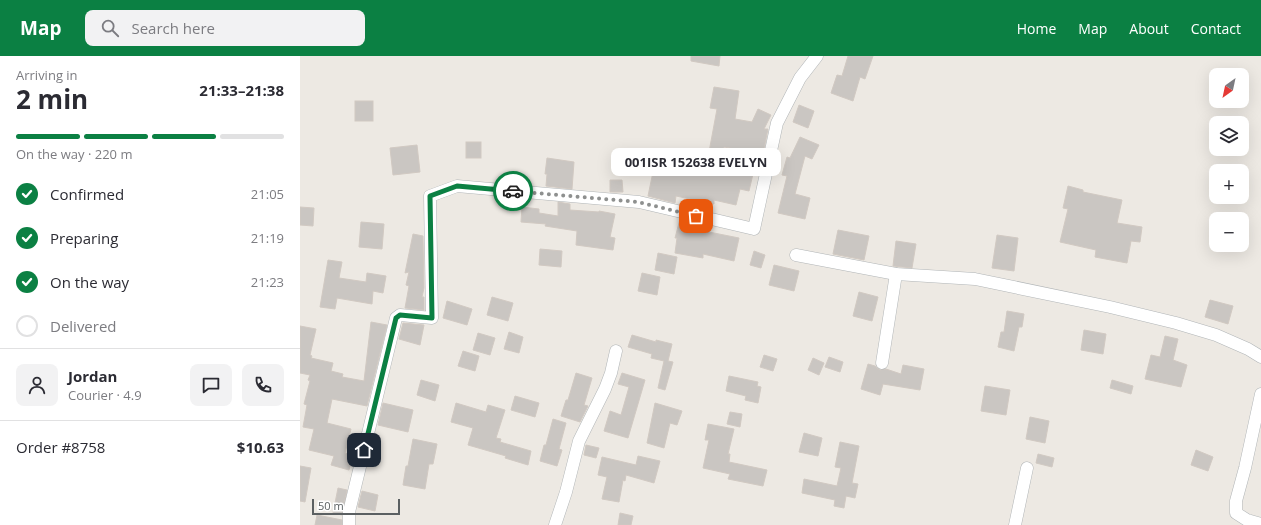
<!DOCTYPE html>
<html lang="en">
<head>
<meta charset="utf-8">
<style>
  :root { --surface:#fff; --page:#f2f2f3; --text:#2b2b33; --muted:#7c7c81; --line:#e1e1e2; --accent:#0b8043 }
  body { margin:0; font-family:"Open Sans",sans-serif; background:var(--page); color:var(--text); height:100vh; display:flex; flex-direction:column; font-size:15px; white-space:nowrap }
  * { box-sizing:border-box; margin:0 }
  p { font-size:13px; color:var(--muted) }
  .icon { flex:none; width:22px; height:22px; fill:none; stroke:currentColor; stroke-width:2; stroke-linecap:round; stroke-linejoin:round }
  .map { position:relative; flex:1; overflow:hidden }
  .sheet { display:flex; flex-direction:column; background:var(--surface); width:300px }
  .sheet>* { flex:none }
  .needle { width:26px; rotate:213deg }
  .controls { position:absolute; left:909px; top:12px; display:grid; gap:8px }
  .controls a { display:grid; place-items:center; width:40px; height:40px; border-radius:8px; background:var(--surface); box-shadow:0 4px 16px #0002; font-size:20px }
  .scale { position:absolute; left:12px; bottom:10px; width:88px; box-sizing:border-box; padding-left:4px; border:2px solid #5b6062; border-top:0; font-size:11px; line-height:14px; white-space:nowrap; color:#5b6062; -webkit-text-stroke:3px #fff; paint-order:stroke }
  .pin { position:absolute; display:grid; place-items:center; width:34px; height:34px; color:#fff; margin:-17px; border-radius:8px; box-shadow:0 2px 6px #0006 }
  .courier { position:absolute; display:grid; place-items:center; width:40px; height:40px; margin:-20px; border:3px solid #0b8043; border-radius:50%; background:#fff; color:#222; box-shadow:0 1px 5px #0007 }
  .bubble { position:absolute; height:28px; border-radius:8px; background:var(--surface); box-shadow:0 4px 16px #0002; font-size:13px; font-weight:700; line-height:28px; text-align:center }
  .overview em { font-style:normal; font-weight:700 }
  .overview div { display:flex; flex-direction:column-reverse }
  .overview { display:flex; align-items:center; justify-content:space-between; height:68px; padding:0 16px }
  h1 { font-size:26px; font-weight:700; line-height:30px }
  .bar { display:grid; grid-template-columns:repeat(4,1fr); gap:6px 4px; align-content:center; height:48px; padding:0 16px }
  .bar i { height:5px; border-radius:3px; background:var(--line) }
  .bar .current { background:var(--accent) }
  .bar p { grid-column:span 4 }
  .line { display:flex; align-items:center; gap:10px; padding:0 16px; border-top:1px solid var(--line) }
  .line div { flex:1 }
  .round { display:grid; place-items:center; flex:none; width:42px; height:42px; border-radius:8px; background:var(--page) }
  ol { padding:0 16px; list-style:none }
  li { display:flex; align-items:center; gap:12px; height:44px }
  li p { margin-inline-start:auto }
  li .icon { padding:4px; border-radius:50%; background:var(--accent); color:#fff; stroke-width:4 }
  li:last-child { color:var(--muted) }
  li i { width:22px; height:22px; border:2px solid var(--line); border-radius:50% }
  header { display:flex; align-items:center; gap:24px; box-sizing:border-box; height:56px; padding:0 20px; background:var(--accent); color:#fff }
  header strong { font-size:19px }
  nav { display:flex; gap:22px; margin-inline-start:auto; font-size:14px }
  .search { width:280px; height:36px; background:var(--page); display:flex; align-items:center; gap:10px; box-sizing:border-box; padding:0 14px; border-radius:8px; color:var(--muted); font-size:15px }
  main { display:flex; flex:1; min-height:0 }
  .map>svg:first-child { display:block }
  .building { fill:#cac6c2; stroke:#d1c9c2 }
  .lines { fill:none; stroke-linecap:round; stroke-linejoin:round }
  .street-casing { stroke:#b1b5b7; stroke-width:13 }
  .street { stroke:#fff; stroke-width:12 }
  .done { stroke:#8e908f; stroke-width:4; stroke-dasharray:0 7.2 }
  .route { stroke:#0b8043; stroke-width:5 }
</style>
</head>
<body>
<header>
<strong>Map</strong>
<div class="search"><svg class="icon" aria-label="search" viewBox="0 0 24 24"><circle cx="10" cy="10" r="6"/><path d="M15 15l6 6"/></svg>Search here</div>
<nav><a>Home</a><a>Map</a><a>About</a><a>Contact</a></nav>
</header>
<main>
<section class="sheet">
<div class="overview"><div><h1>2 min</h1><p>Arriving in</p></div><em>21:33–21:38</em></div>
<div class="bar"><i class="current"></i><i class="current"></i><i class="current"></i><i></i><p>On the way · 220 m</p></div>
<ol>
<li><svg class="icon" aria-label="check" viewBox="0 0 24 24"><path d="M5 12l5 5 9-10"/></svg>Confirmed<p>21:05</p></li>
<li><svg class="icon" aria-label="check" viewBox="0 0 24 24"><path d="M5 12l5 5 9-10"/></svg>Preparing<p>21:19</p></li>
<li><svg class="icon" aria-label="check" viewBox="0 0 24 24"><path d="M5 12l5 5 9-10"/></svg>On the way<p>21:23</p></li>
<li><i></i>Delivered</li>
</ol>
<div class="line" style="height:72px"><a class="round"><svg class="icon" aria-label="person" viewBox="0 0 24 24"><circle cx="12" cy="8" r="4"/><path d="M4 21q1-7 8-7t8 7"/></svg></a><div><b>Jordan</b><p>Courier · 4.9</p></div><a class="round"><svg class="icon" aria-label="chat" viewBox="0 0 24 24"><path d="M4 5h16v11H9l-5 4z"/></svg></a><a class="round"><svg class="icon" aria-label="phone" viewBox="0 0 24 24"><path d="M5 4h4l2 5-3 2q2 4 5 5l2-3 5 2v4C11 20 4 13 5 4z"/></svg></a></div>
<div class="line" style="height:52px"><div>Order #8758</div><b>$10.63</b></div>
</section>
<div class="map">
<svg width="961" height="469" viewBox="0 0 961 469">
  <rect width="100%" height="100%" fill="#ede9e3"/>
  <g class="building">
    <path d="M 391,0 L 420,0 L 419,10 L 391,5 Z"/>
    <path d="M 548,0 L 573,0 L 565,23 L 560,21 L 553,45 L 531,37 L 537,19 L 542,20 Z"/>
    <path d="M 414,31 L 439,35 L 435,63 L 452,66 L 458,53 L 471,59 L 464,73 L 468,73 L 463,98 L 424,91 L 420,110 L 453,118 L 449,135 L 440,133 L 436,149 L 414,144 L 414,148 L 376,140 L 375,147 L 348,140 L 354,111 L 335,109 L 337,95 L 397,103 L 398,95 L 409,96 L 417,53 L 410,52 Z"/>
    <rect x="55" y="45" width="18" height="20"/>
    <path d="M 499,49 L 514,55 L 508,72 L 493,66 Z"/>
    <path d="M 500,81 L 519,89 L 512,103 L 505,100 L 495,138 L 510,142 L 505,163 L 478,157 L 487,120 L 482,119 L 487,101 L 490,102 Z"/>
    <rect x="166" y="86" width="15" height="16"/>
    <path d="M 117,89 L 120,116 L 93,119 L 90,92 Z"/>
    <path d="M 247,102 L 274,106 L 272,133 L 246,130 L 247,118 L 245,118 Z"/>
    <path d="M 310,124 L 322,124 L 323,136 L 310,136 Z"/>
    <path d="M 768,130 L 783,134 L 783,136 L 822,144 L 817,167 L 842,171 L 840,186 L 831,185 L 827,207 L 795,201 L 796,194 L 760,186 L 768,153 L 763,152 Z"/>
    <path d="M 258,146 L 270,148 L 270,154 L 299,156 L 299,155 L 315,158 L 310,181 L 315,182 L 313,194 L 276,189 L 277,175 L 245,170 L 246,168 L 221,166 L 222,151 L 239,153 L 239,157 L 258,160 Z"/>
    <path d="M 0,151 L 14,152 L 13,170 L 0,169 Z"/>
    <path d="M 380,163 L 411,171 L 409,176 L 439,182 L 434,205 L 403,198 L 403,202 L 375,197 L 377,182 L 375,182 Z"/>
    <path d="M 61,166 L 84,168 L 82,193 L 59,191 Z"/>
    <path d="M 538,174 L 569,180 L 564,204 L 533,198 Z"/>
    <path d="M 113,178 L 123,180 L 124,232 L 122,241 L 124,241 L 124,254 L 105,252 L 109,230 L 106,229 L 109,216 L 105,217 Z"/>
    <path d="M 697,179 L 718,182 L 714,215 L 692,212 Z"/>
    <path d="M 596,185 L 616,188 L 612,212 L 593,210 Z"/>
    <path d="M 240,193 L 262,195 L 261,211 L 239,209 Z"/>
    <path d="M 454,195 L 465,199 L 461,212 L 450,209 Z"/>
    <path d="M 358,197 L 377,201 L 374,218 L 355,214 Z"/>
    <path d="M 28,204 L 42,206 L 39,222 L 66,226 L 67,217 L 86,220 L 83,237 L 73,235 L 72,248 L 37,242 L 35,253 L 20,251 Z"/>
    <path d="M 474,209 L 499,215 L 494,235 L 469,229 Z"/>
    <path d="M 342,217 L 360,221 L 357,239 L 338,235 Z"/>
    <path d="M 559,236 L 578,241 L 572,265 L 553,260 Z"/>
    <path d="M 192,241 L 213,247 L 208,265 L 187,259 Z"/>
    <path d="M 910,244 L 933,250 L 928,268 L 905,261 Z"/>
    <path d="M 147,245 L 172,253 L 167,269 L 143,262 Z"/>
    <path d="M 707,255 L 724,258 L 722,271 L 719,271 L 714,295 L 698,291 L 701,276 L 704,276 Z"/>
    <path d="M 71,266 L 87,269 L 67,350 L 32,343 L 27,367 L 51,373 L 45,397 L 53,400 L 49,414 L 31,409 L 34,400 L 9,394 L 14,373 L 3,371 L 7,349 L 4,348 L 10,325 L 8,324 L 10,319 L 0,317 L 0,270 L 16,273 L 10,299 L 12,300 L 11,302 L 33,307 L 31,315 L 43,318 L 42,321 L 64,325 Z"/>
    <path d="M 103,267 L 124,269 L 120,289 L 99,283 Z"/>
    <path d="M 784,274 L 806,278 L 803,298 L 781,294 Z"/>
    <path d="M 209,276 L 223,281 L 219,297 L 204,293 Z"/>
    <path d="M 178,277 L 195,282 L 190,299 L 173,294 Z"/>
    <path d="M 332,279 L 356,286 L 356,284 L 372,288 L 368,305 L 373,306 L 365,334 L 358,332 L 364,305 L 351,302 L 352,298 L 328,291 Z"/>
    <path d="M 865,280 L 878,283 L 873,304 L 887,309 L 881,331 L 845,323 L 851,299 L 860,301 Z"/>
    <path d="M 163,295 L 179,300 L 175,315 L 158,310 Z"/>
    <path d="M 464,299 L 477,303 L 473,315 L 460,311 Z"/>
    <path d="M 529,301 L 543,306 L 540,316 L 525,311 Z"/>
    <path d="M 513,302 L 524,307 L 519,319 L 508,314 Z"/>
    <path d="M 568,308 L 575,310 L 580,314 L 586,313 L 601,318 L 603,309 L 624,313 L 620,334 L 583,328 L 580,339 L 561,333 Z"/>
    <path d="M 276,317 L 292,322 L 284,349 L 288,350 L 280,366 L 261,360 L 266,344 L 268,344 Z"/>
    <path d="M 322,317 L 345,324 L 328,382 L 304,375 L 310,355 L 321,359 L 329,331 L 318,328 Z"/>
    <path d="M 429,320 L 458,326 L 457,330 L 461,331 L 458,347 L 445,344 L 446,340 L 426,335 Z"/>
    <path d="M 121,324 L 139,329 L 135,345 L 117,339 Z"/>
    <path d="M 812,324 L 833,330 L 831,338 L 810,332 Z"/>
    <path d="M 685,330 L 710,334 L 706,359 L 681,355 Z"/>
    <path d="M 215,340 L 239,347 L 235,361 L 211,354 Z"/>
    <path d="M 83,347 L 113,354 L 108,376 L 78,369 Z"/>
    <path d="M 156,347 L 186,356 L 188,349 L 205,354 L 196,382 L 201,383 L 200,386 L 231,395 L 228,409 L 205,402 L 206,400 L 168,389 L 173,372 L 151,366 Z"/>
    <path d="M 355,347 L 382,355 L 377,369 L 370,367 L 364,392 L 347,387 Z"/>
    <path d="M 430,356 L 442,358 L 440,371 L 427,368 Z"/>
    <path d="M 730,361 L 749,365 L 745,387 L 726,383 Z"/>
    <path d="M 253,363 L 266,367 L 259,393 L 262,394 L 257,410 L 240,405 L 244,389 L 246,389 Z"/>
    <path d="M 408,368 L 434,373 L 428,398 L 430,398 L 429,406 L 467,414 L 463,430 L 428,423 L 430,418 L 403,412 L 409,384 L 405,384 Z"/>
    <path d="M 504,377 L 522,382 L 518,400 L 499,396 Z"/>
    <path d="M 113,383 L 137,388 L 133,408 L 129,408 L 125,433 L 103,429 L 106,410 L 108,410 Z"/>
    <path d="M 540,386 L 559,390 L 552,427 L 558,428 L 555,442 L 546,440 L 544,452 L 534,450 L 535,444 L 502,437 L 504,423 L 537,430 L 541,412 L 535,411 Z"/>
    <path d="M 286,389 L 299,392 L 296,402 L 284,399 Z"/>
    <path d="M 896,394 L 913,401 L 908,415 L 891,409 Z"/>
    <path d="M 738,398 L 754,402 L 752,411 L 736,407 Z"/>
    <path d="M 338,400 L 360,405 L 354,427 L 326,419 L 325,425 L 323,424 L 319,446 L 302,443 L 307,421 L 298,419 L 302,401 L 336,409 Z"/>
    <path d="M 0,410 L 11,412 L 5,446 L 0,445 Z"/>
    <path d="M 38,432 L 47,434 L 42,459 L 33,457 Z"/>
    <path d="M 62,435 L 78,439 L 75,455 L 58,451 Z"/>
    <path d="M 320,457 L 333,460 L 331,469 L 318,469 Z"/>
    <path d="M 17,459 L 42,464 L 42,469 L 15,469 Z"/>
  </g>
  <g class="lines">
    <defs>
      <g id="street">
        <path d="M 496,199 L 596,218 L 675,223 L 810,251 L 876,267 L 916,279 L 948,293 L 961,301"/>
        <path d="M 582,307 L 596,218"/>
        <path d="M 961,338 L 945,412 L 936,445 L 936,457 L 947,464 L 961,468"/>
        <path d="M 49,469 L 49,456 L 96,262 L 100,259 L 132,262 L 130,140 L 157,130 L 339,146 L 454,173 L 477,67 L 500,22 L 517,0"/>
        <path d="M 255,469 L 266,436 L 279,385 L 305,333 L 311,317 L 316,295"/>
        <path d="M 715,469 L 727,412"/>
      </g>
    </defs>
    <use href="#street" class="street-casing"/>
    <use href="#street" class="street"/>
  </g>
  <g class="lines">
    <path class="done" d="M 213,135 L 338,146 L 396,160"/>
    <path class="route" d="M 64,394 L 96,262 L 100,259 L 132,262 L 130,140 L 157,130 L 213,135"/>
  </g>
</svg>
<div class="controls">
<a><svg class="needle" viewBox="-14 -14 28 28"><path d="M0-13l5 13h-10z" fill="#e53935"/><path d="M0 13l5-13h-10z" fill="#7c7c81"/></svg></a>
<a><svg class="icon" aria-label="layers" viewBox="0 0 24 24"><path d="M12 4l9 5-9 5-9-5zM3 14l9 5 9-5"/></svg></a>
<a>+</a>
<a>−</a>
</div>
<div class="scale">50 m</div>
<div class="pin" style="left:396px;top:160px;background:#ea580c"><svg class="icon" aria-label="bag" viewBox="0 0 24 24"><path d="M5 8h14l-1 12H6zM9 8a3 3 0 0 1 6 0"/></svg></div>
<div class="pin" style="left:64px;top:394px;background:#1f2937"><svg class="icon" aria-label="home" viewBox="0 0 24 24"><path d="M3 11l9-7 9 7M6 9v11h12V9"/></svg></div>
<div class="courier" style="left:213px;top:135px"><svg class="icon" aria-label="car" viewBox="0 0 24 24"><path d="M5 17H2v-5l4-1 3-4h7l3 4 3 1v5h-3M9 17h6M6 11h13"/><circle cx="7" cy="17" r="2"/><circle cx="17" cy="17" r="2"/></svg></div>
<div class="bubble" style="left:311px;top:92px;width:170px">001ISR 152638 EVELYN</div>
</div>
</main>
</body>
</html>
